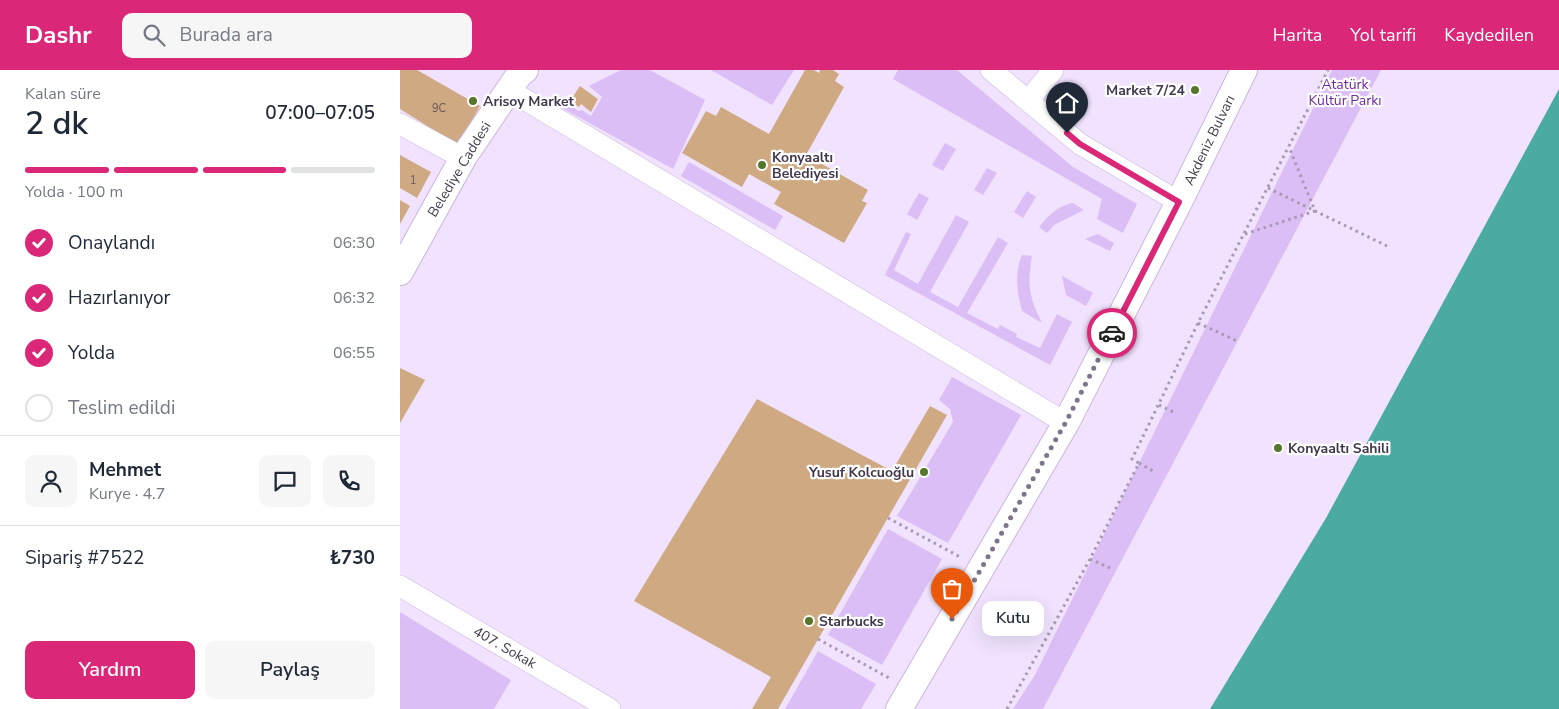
<!DOCTYPE html>
<html lang="tr">
<head>
<meta charset="utf-8">
<style>
  :root { --surface:#fff; --page:#f6f6f7; --text:#1f2937; --muted:#747a83; --line:#e0e1e3; --accent:#db2777 }
  body { margin:0; font-family:"Nunito Sans",sans-serif; background:var(--page); color:var(--text); height:100vh; display:flex; flex-direction:column; font-size:19px; white-space:nowrap }
  * { box-sizing:border-box; margin:0 }
  p { font-size:16px; color:var(--muted) }
  .icon { flex:none; width:28px; height:28px; fill:none; stroke:currentColor; stroke-width:2; stroke-linecap:round; stroke-linejoin:round }
  .map { position:relative; flex:1; overflow:hidden }
  .sheet { display:flex; flex-direction:column; background:var(--surface); width:400px }
  .sheet>* { flex:none }
  .pin { position:absolute; display:grid; place-items:center; width:42px; height:42px; color:#fff; margin:-51px -21px; border-radius:50% 50% 50% 0; rotate:-45deg; box-shadow:0 0 5px #0007 }
  .pin .icon { rotate:45deg }
  .courier { position:absolute; display:grid; place-items:center; width:50px; height:50px; margin:-25px; border:4px solid #db2777; border-radius:50%; background:#fff; color:#222; box-shadow:0 1px 6px #0007 }
  .bubble { position:absolute; height:35px; border-radius:10px; background:var(--surface); box-shadow:0 5px 20px #0002; font-size:16px; font-weight:600; line-height:35px; text-align:center }
  .overview em { font-style:normal; font-weight:600 }
  .overview div { display:flex; flex-direction:column-reverse }
  .overview { display:flex; align-items:center; justify-content:space-between; height:85px; padding:0 25px }
  h1 { font-size:32px; font-weight:600; line-height:38px }
  .bar { display:grid; grid-template-columns:repeat(4,1fr); gap:8px 5px; align-content:center; height:60px; padding:0 25px }
  .bar i { height:6px; border-radius:4px; background:var(--line) }
  .bar .on { background:var(--accent) }
  .bar p { grid-column:span 4 }
  .line { display:flex; align-items:center; gap:12px; padding:0 25px; border-top:1px solid var(--line) }
  .line div { flex:1 }
  .round { display:grid; place-items:center; flex:none; width:52px; height:52px; border-radius:10px; background:var(--page) }
  ol { padding:0 25px; list-style:none }
  li { display:flex; align-items:center; gap:15px; height:55px }
  li p { margin-inline-start:auto }
  li .icon { padding:5px; border-radius:50%; background:var(--accent); color:#fff; stroke-width:4 }
  li:last-child { color:var(--muted) }
  li i { width:28px; height:28px; border:2px solid var(--line); border-radius:50% }
  .action { display:flex; gap:10px; margin-top:auto; padding:10px 25px }
  .action a { flex:1; height:58px; border-radius:10px; background:var(--accent); color:#fff; font-size:20px; font-weight:600; line-height:58px; text-align:center }
  .action a+a { background:var(--page); color:var(--text) }
  header { display:flex; align-items:center; gap:30px; box-sizing:border-box; height:70px; padding:0 25px; background:var(--accent); color:#fff }
  header strong { font-size:24px }
  nav { display:flex; gap:28px; margin-inline-start:auto; font-size:18px }
  .search { width:350px; height:45px; background:var(--page); display:flex; align-items:center; gap:12px; box-sizing:border-box; padding:0 18px; border-radius:10px; color:var(--muted); font-size:19px }
  main { display:flex; flex:1; min-height:0 }
  .map>svg:first-child { display:block }
  .green { fill:#dbbef6 }
  .water { fill:#4baba4 }
  .building { fill:#cea982 }
  .lines { fill:none; stroke-linecap:round; stroke-linejoin:round }
  .minor-casing { stroke:#cbb4e1; stroke-width:22 }
  .major-casing { stroke:#cbb4e1; stroke-width:28 }
  .path { stroke:#a69ab2; stroke-width:3; stroke-dasharray:2.5 4; stroke-linecap:butt }
  .minor { stroke:#fff; stroke-width:21 }
  .major { stroke:#fff; stroke-width:26 }
  .done { stroke:#7f748a; stroke-width:5; stroke-dasharray:0 9 }
  .route { stroke:#db2777; stroke-width:6 }
  .poi-dot { fill:#57752b; stroke:#fff; stroke-width:2 }
  .labels { text-anchor:middle; stroke-width:4.5; stroke-linejoin:round; paint-order:stroke }
  .number-label { font-size:11px; fill:#655459 }
  .park-label { font-size:14px; fill:#712aa0; stroke:#fff }
  .poi-label { font-size:14px; font-weight:bold; fill:#42384b; stroke:#fff; text-anchor:start }
  .street-label { font-size:14px; fill:#42384b; stroke:#fff }
</style>
</head>
<body>
<header>
<strong>Dashr</strong>
<div class="search"><svg class="icon" aria-label="search" viewBox="0 0 24 24"><circle cx="10" cy="10" r="6"/><path d="M15 15l6 6"/></svg>Burada ara</div>
<nav><a>Harita</a><a>Yol tarifi</a><a>Kaydedilen</a></nav>
</header>
<main>
<section class="sheet">
<div class="overview"><div><h1>2 dk</h1><p>Kalan süre</p></div><em>07:00–07:05</em></div>
<div class="bar"><i class="on"></i><i class="on"></i><i class="on"></i><i></i><p>Yolda · 100 m</p></div>
<ol>
<li><svg class="icon" aria-label="check" viewBox="0 0 24 24"><path d="M5 12l5 5 9-10"/></svg>Onaylandı<p>06:30</p></li>
<li><svg class="icon" aria-label="check" viewBox="0 0 24 24"><path d="M5 12l5 5 9-10"/></svg>Hazırlanıyor<p>06:32</p></li>
<li><svg class="icon" aria-label="check" viewBox="0 0 24 24"><path d="M5 12l5 5 9-10"/></svg>Yolda<p>06:55</p></li>
<li><i></i>Teslim edildi</li>
</ol>
<div class="line" style="height:90px"><a class="round"><svg class="icon" aria-label="person" viewBox="0 0 24 24"><circle cx="12" cy="8" r="4"/><path d="M4 21q1-7 8-7t8 7"/></svg></a><div><b>Mehmet</b><p>Kurye · 4.7</p></div><a class="round"><svg class="icon" aria-label="chat" viewBox="0 0 24 24"><path d="M4 5h16v11H9l-5 4z"/></svg></a><a class="round"><svg class="icon" aria-label="phone" viewBox="0 0 24 24"><path d="M5 4h4l2 5-3 2q2 4 5 5l2-3 5 2v4C11 20 4 13 5 4z"/></svg></a></div>
<div class="line" style="height:65px"><div>Sipariş #7522</div><b>₺730</b></div>
<div class="action"><a>Yardım</a><a>Paylaş</a></div>
</section>
<div class="map">
<svg width="1159" height="639" viewBox="0 0 1159 639">
  <rect width="100%" height="100%" fill="#f1e3ff"/>
  <g class="green">
    <path d="M 221,0 L 250,0 L 305,30 L 273,99 L 162,38 L 168,32 L 178,41 L 182,40 L 191,46 L 202,27 L 189,16 Z"/>
    <path d="M 311,0 L 394,0 L 372,35 Z"/>
    <path d="M 498,0 L 557,0 L 673,97 L 737,134 L 723,163 L 697,149 L 702,129 L 493,9 Z"/>
    <path d="M 932,0 L 981,0 L 643,639 L 613,639 L 635,605 Z"/>
    <path d="M 545,73 L 556,79 L 543,101 L 532,95 Z"/>
    <path d="M 289,92 L 383,146 L 375,160 L 281,106 Z"/>
    <path d="M 587,98 L 597,103 L 583,125 L 574,120 Z"/>
    <path d="M 627,121 L 636,127 L 623,148 L 614,142 Z"/>
    <path d="M 519,123 L 529,128 L 517,150 L 507,144 Z"/>
    <path d="M 673,133 L 684,140 L 654,155 L 647,163 L 639,157 C 649,145 657,136 673,133 Z"/>
    <path d="M 556,145 L 569,152 L 530,222 L 558,237 L 598,167 L 608,173 L 567,243 L 598,259 L 600,255 L 617,264 L 616,267 L 640,278 L 657,244 L 672,252 L 650,295 L 485,205 L 506,162 L 511,164 L 494,200 L 518,214 Z"/>
    <path d="M 698,164 L 714,173 L 710,181 L 685,169 Z"/>
    <path d="M 622,185 L 632,186 C 627,216 629,227 642,253 L 622,241 C 617,222 614,204 622,185 Z"/>
    <path d="M 662,206 L 693,223 L 686,236 L 666,225 Z"/>
    <path d="M 552,307 L 621,345 L 548,473 L 497,446 L 553,352 L 550,339 L 539,330 Z"/>
    <path d="M 488,459 L 542,489 L 482,595 L 428,565 Z"/>
    <path d="M 0,542 L 111,610 L 94,639 L 0,639 Z"/>
    <path d="M 418,581 L 476,614 L 461,639 L 385,639 Z"/>
  </g>
  <path class="water" d="M 1159,19 L 1159,639 L 810,639 L 926,448 Z"/>
  <g class="building">
    <path d="M 0,0 L 17,0 L 80,36 L 58,75 L 0,39 Z"/>
    <path d="M 405,0 L 414,0 L 419,3 L 420,0 L 433,0 L 439,4 L 435,11 L 444,17 L 406,85 L 468,120 L 462,131 L 467,133 L 444,173 L 374,134 L 381,122 L 349,104 L 342,117 L 282,83 L 306,41 L 316,46 L 321,37 L 369,64 Z"/>
    <path d="M 180,16 L 198,29 L 191,42 L 181,34 L 179,37 L 170,31 Z"/>
    <path d="M 0,85 L 31,102 L 17,128 L 0,118 Z"/>
    <path d="M 0,130 L 10,136 L 0,154 Z"/>
    <path d="M 0,298 L 25,310 L 0,353 Z"/>
    <path d="M 357,329 L 492,401 L 530,336 L 547,345 L 378,639 L 352,639 L 371,607 L 234,531 Z"/>
  </g>
  <g class="lines">
    <defs>
      <g id="minor">
        <path d="M 591,0 L 680,74 L 779,132"/>
        <path d="M 109,20 L 666,353"/>
        <path d="M 629,30 L 653,0"/>
        <path d="M 0,54 L 63,88"/>
        <path d="M 0,516 L 210,639"/>
      </g>
      <g id="major">
        <path d="M 0,202 L 63,88 L 121,2 L 125,0"/>
        <path d="M 499,639 L 666,353 L 779,132 L 844,0"/>
      </g>
    </defs>
    <use href="#minor" class="minor-casing"/>
    <use href="#major" class="major-casing"/>
    <g class="path">
      <path d="M 868,118 L 987,176"/>
      <path d="M 845,164 L 915,141 L 889,77"/>
      <path d="M 798,253 L 837,271"/>
      <path d="M 759,335 L 775,343"/>
      <path d="M 739,393 L 755,402"/>
      <path d="M 488,448 L 562,488"/>
      <path d="M 690,489 L 710,498"/>
      <path d="M 418,569 L 491,609"/>
      <path d="M 607,639 L 690,489 L 739,393 L 732,389 L 798,253 L 928,0"/>
    </g>
    <use href="#minor" class="minor"/>
    <use href="#major" class="major"/>
  </g>
  <g class="lines">
    <path class="done" d="M 552,549 L 666,352 L 712,263"/>
    <path class="route" d="M 667,63 L 680,74 L 779,132 L 712,263"/>
  </g>
  <g class="poi-dot">
    <circle cx="795" cy="20" r="5"/>
    <circle cx="73" cy="31" r="5"/>
    <circle cx="362" cy="95" r="5"/>
    <circle cx="878" cy="378" r="5"/>
    <circle cx="524" cy="402" r="5"/>
    <circle cx="409" cy="551" r="5"/>
  </g>
  <g class="labels">
    <g class="number-label">
      <text x="39" y="42">9C</text>
      <text x="13" y="114">1</text>
    </g>
    <g class="park-label">
      <text x="945" y="19">Atatürk<tspan x="945" dy="16">Kültür Parkı</tspan></text>
    </g>
    <g class="poi-label">
      <text x="785" y="25" text-anchor="end">Market 7/24</text>
      <text x="83" y="36">Arisoy Market</text>
      <text x="372" y="92">Konyaaltı<tspan x="372" dy="16">Belediyesi</tspan></text>
      <text x="888" y="383">Konyaaltı Sahili</text>
      <text x="514" y="407" text-anchor="end">Yusuf Kolcuoğlu</text>
      <text x="419" y="556">Starbucks</text>
    </g>
    <g class="street-label">
      <text transform="translate(809 70) rotate(-64)" y="5">Akdeniz Bulvarı</text>
      <text transform="translate(59 99) rotate(-59)" y="5">Belediye Caddesi</text>
      <text transform="translate(105 577) rotate(30)" y="5">407. Sokak</text>
    </g>
  </g>
</svg>
<div class="pin" style="left:552px;top:549px;background:#ea580c"><svg class="icon" aria-label="bag" viewBox="0 0 24 24"><path d="M5 8h14l-1 12H6zM9 8a3 3 0 0 1 6 0"/></svg></div>
<div class="pin" style="left:667px;top:63px;background:#1f2937"><svg class="icon" aria-label="home" viewBox="0 0 24 24"><path d="M3 11l9-7 9 7M6 9v11h12V9"/></svg></div>
<div class="courier" style="left:712px;top:263px"><svg class="icon" aria-label="car" viewBox="0 0 24 24"><path d="M5 17H2v-5l4-1 3-4h7l3 4 3 1v5h-3M9 17h6M6 11h13"/><circle cx="7" cy="17" r="2"/><circle cx="17" cy="17" r="2"/></svg></div>
<div class="bubble" style="left:582px;top:531px;width:62px">Kutu</div>
</div>
</main>
</body>
</html>
